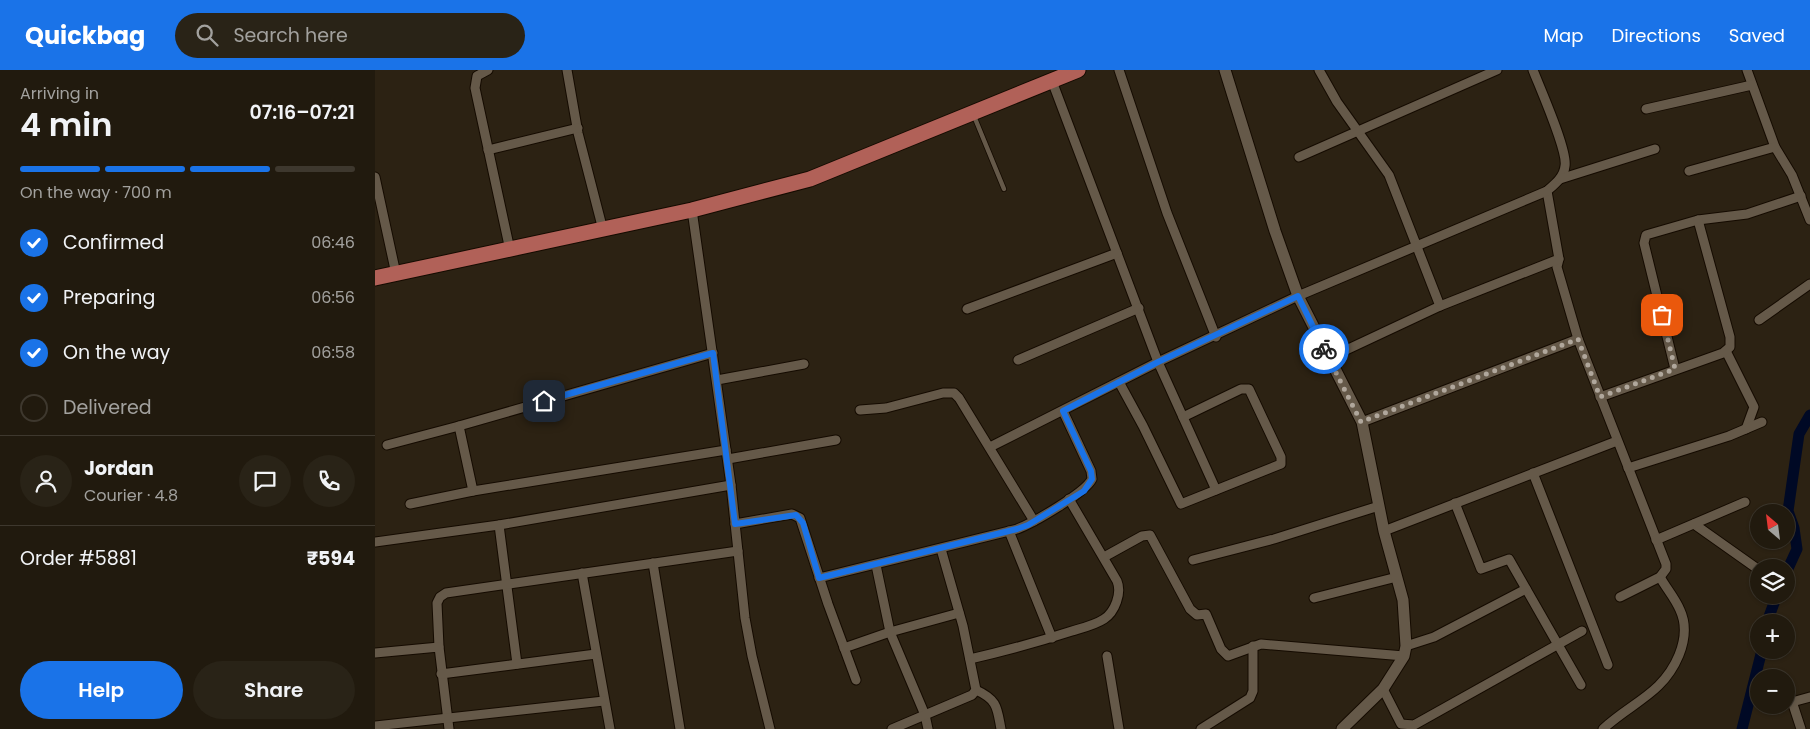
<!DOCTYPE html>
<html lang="en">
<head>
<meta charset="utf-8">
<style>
  :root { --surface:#211a0e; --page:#292317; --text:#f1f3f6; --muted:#a2a19e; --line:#3e382e; --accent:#1a73e8 }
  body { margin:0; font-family:Poppins,sans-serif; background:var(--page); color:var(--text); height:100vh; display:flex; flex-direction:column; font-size:19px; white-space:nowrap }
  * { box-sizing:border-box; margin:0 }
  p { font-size:16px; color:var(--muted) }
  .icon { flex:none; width:28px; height:28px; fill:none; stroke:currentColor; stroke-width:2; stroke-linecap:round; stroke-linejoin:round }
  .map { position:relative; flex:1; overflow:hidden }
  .drawer { display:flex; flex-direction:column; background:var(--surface); width:375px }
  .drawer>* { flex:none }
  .needle { width:32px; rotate:332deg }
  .controls { position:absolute; left:1375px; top:434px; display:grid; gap:10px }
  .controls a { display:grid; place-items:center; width:45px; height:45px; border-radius:50%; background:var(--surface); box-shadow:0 1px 4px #0004,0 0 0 1px var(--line); font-size:25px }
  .pin { position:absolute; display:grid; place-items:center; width:42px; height:42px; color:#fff; margin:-21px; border-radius:10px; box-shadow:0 2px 8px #0006 }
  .courier { position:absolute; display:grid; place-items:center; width:50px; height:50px; margin:-25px; border:4px solid #1a73e8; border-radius:50%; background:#fff; color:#222; box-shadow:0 1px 6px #0007 }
  .summary em { font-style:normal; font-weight:600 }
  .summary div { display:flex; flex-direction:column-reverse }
  .summary { display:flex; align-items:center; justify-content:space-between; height:85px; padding:0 20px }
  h1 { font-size:32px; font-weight:600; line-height:38px }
  .bar { display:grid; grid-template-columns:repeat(4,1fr); gap:8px 5px; align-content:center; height:60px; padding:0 20px }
  .bar i { height:6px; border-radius:4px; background:var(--line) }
  .bar .current { background:var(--accent) }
  .bar p { grid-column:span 4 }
  .line { display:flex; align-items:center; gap:12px; padding:0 20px; border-top:1px solid var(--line) }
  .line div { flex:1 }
  .round { display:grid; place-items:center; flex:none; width:52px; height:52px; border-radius:26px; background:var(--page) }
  ol { padding:0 20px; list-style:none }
  li { display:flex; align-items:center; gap:15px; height:55px }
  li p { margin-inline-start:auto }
  li .icon { padding:5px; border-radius:50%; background:var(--accent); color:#fff; stroke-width:4 }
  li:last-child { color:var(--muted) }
  li i { width:28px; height:28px; border:2px solid var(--line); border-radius:50% }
  .action { display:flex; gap:10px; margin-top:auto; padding:10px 20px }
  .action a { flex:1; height:58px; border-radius:30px; background:var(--accent); color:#fff; font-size:20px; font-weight:600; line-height:58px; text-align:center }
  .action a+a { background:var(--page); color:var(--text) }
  header { display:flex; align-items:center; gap:30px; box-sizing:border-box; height:70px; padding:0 25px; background:var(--accent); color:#fff }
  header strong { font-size:24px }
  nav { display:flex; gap:28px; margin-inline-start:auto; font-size:18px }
  .search { width:350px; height:45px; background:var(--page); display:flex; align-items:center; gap:12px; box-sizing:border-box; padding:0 18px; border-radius:28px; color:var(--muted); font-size:19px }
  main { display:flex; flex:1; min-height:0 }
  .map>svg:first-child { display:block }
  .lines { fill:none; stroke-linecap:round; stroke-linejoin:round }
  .canal { stroke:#000925; stroke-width:11 }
  .service-casing { stroke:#150b01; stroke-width:6 }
  .minor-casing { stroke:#150b01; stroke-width:11 }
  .tertiary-casing { stroke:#150b01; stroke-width:13 }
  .primary-casing { stroke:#150b01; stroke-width:17 }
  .service { stroke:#655949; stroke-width:4.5 }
  .minor { stroke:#655949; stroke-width:9 }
  .tertiary { stroke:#655949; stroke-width:11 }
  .primary { stroke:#b16158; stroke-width:15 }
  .done { stroke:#b0a79c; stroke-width:5; stroke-dasharray:0 9 }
  .route { stroke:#1a73e8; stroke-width:6 }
</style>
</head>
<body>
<header>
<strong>Quickbag</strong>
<div class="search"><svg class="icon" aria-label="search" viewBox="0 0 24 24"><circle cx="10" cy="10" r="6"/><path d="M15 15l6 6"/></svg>Search here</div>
<nav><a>Map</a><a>Directions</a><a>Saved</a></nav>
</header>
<main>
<section class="drawer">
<div class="summary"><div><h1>4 min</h1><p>Arriving in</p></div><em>07:16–07:21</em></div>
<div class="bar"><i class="current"></i><i class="current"></i><i class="current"></i><i></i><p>On the way · 700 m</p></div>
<ol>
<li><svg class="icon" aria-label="check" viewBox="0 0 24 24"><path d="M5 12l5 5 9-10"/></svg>Confirmed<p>06:46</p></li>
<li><svg class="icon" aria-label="check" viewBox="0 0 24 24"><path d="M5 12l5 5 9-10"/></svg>Preparing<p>06:56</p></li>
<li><svg class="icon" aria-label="check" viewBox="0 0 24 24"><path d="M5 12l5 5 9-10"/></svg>On the way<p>06:58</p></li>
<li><i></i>Delivered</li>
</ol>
<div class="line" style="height:90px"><a class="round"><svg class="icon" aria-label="person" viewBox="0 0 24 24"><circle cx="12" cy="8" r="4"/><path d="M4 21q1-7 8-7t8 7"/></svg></a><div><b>Jordan</b><p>Courier · 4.8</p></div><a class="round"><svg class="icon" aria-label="chat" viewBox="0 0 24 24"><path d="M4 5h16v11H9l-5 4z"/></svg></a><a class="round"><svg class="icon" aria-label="phone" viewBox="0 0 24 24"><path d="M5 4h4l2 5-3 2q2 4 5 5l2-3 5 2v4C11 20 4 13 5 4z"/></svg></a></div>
<div class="line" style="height:65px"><div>Order #5881</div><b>₹594</b></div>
<div class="action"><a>Help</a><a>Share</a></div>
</section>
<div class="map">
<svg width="1435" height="659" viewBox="0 0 1435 659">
  <rect width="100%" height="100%" fill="#2c2213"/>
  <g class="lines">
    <g class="canal">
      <path d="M 1411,503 L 1422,479 L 1419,458 L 1413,441 L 1424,364 L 1435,345"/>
      <path d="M 1392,552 L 1402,525"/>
      <path d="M 1367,659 L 1387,580"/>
    </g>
    <defs>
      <path id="service" d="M 599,46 L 629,119"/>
      <g id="minor">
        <path d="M 113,0 L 102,6 L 100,18 L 135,180"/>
        <path d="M 192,0 L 203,63 L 228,160"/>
        <path d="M 744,0 L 792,143 L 841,267"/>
        <path d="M 944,0 L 962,32 L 1014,105 L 1065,236"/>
        <path d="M 1158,0 C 1165,18 1193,81 1190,96 C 1189,107 1180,114 1172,121 L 1184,189 L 1182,197 L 1203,269 L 1291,494 L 1291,499 L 1285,507 L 1245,527"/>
        <path d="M 1372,0 L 1400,77 L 1417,105 L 1435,150"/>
        <path d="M 677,11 L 783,292 L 841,420"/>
        <path d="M 1271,39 L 1377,15"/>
        <path d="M 113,80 L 203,58"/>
        <path d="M 924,87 L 1122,0"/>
        <path d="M 1314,101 L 1400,77"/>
        <path d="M 0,107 L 21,204"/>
        <path d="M 1185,109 L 1280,79"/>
        <path d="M 317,140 L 356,415 L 370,548 L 377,586 L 395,659"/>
        <path d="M 592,239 L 742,183"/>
        <path d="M 1384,250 L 1435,214"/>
        <path d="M 1351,281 L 1379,337 L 1371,359"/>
        <path d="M 954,288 L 1065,236 L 1184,189"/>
        <path d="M 643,290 L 764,238"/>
        <path d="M 1300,299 L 1269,173 L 1271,165 L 1323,150 L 1372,144 L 1426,126"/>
        <path d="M 342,310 L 429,294"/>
        <path d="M 744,312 L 768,356 L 806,434 L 906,394 L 906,387 L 874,319 L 866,319 L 808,347"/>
        <path d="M 1225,327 L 1348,283 L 1355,277 L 1355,267 L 1323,150"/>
        <path d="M 485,340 L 511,338 L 568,323 L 579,323 L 584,328 L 659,451"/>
        <path d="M 987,352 L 1203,269"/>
        <path d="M 12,375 L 84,356"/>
        <path d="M 615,377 L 783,292 L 923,226 L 1172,121"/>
        <path d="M 353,389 L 461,370"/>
        <path d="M 1253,398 L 1354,366 L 1387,352"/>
        <path d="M 1158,403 L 1233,595"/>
        <path d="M 98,421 L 84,356 L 338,283"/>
        <path d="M 1080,433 L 1106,499 L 1134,489 L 1206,615"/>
        <path d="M 35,434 L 98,421 L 351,380"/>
        <path d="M 360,454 L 417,444 L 425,448 L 453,534 L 481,610"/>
        <path d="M 1319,454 L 1384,500"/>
        <path d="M 124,455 L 142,594"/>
        <path d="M 634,461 L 677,568"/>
        <path d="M 1009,461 L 1242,371"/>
        <path d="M 1281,470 L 1370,432"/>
        <path d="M 0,472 L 124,455 L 356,415"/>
        <path d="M 729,487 L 767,466 L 775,465 L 815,539 L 822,545 L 831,544 L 846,579 L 853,586 L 886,574 L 1029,586"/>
        <path d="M 818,490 L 899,469 L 1004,436"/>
        <path d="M 278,493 L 305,659"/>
        <path d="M 501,495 L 515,562 L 550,645 L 553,659"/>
        <path d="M 207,503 L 235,659"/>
        <path d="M 444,508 L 642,459 C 658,453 710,423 717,409 L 716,401 L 688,341"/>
        <path d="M 939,528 L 1022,507"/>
        <path d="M 1031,576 L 1059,567 L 1151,519"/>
        <path d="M 64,577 L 62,533 L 65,527 L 71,523 L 363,481"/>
        <path d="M 469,578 L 515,562 L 584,543"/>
        <path d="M 0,583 L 64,577 L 74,659"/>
        <path d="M 732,586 L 744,659"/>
        <path d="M 595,589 C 630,581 663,572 697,561 C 707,558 720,555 729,549 C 740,542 747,523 742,511 L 694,429"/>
        <path d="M 66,604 L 221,584"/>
        <path d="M 1411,613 L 1426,659"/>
        <path d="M 1008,619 L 1026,654 L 1039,655 L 1207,561"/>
        <path d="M 601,620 C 623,630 622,638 626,659"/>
        <path d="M 1417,632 L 1435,627"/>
        <path d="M 0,656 L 229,631"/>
        <path d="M 517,659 L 597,625 L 601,620 L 588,556 L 566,479"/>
        <path d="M 826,659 L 875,628 L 878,621 L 878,576"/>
        <path d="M 1228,659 C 1257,632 1288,624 1304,585 C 1310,570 1312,555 1305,540 C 1300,528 1291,518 1285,507"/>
      </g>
      <path id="tertiary" d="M 850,0 L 900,161 L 923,226 L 987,352 L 1009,461 L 1028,530 L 1031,576 L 1029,586 L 1008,619 L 967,659"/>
      <path id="primary" d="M 0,208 L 317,140 L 435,109 L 703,0"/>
    </defs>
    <use href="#service" class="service-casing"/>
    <use href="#minor" class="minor-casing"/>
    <use href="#tertiary" class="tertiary-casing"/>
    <use href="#primary" class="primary-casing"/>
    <use href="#service" class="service"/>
    <use href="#minor" class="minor"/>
    <use href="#tertiary" class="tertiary"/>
    <use href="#primary" class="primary"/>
  </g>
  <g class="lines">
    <path class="done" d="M 949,279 L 986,352 L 1203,269 L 1225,327 L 1300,299 L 1287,245"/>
    <path class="route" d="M 169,331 L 338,283 L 360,454 L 421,445 L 428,453 L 444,508 L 642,459 L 653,455 L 709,421 L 717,409 L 716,401 L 688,341 L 783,292 L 923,226 L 949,279"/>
  </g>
</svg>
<div class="controls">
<a><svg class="needle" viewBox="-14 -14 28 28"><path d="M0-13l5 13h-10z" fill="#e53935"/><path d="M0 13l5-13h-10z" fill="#a2a19e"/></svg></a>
<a><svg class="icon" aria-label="layers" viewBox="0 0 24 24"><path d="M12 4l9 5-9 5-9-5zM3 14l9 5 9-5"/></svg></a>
<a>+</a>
<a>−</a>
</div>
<div class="pin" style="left:1287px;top:245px;background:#ea580c"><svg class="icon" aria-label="bag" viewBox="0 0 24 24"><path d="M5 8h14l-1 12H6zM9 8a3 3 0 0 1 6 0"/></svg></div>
<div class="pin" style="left:169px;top:331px;background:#1f2937"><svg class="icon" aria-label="home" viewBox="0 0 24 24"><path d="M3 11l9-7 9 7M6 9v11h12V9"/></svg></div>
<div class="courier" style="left:949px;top:279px"><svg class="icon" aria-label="bike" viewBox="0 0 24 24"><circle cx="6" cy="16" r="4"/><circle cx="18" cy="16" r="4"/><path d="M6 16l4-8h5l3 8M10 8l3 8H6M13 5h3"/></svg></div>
</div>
</main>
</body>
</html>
